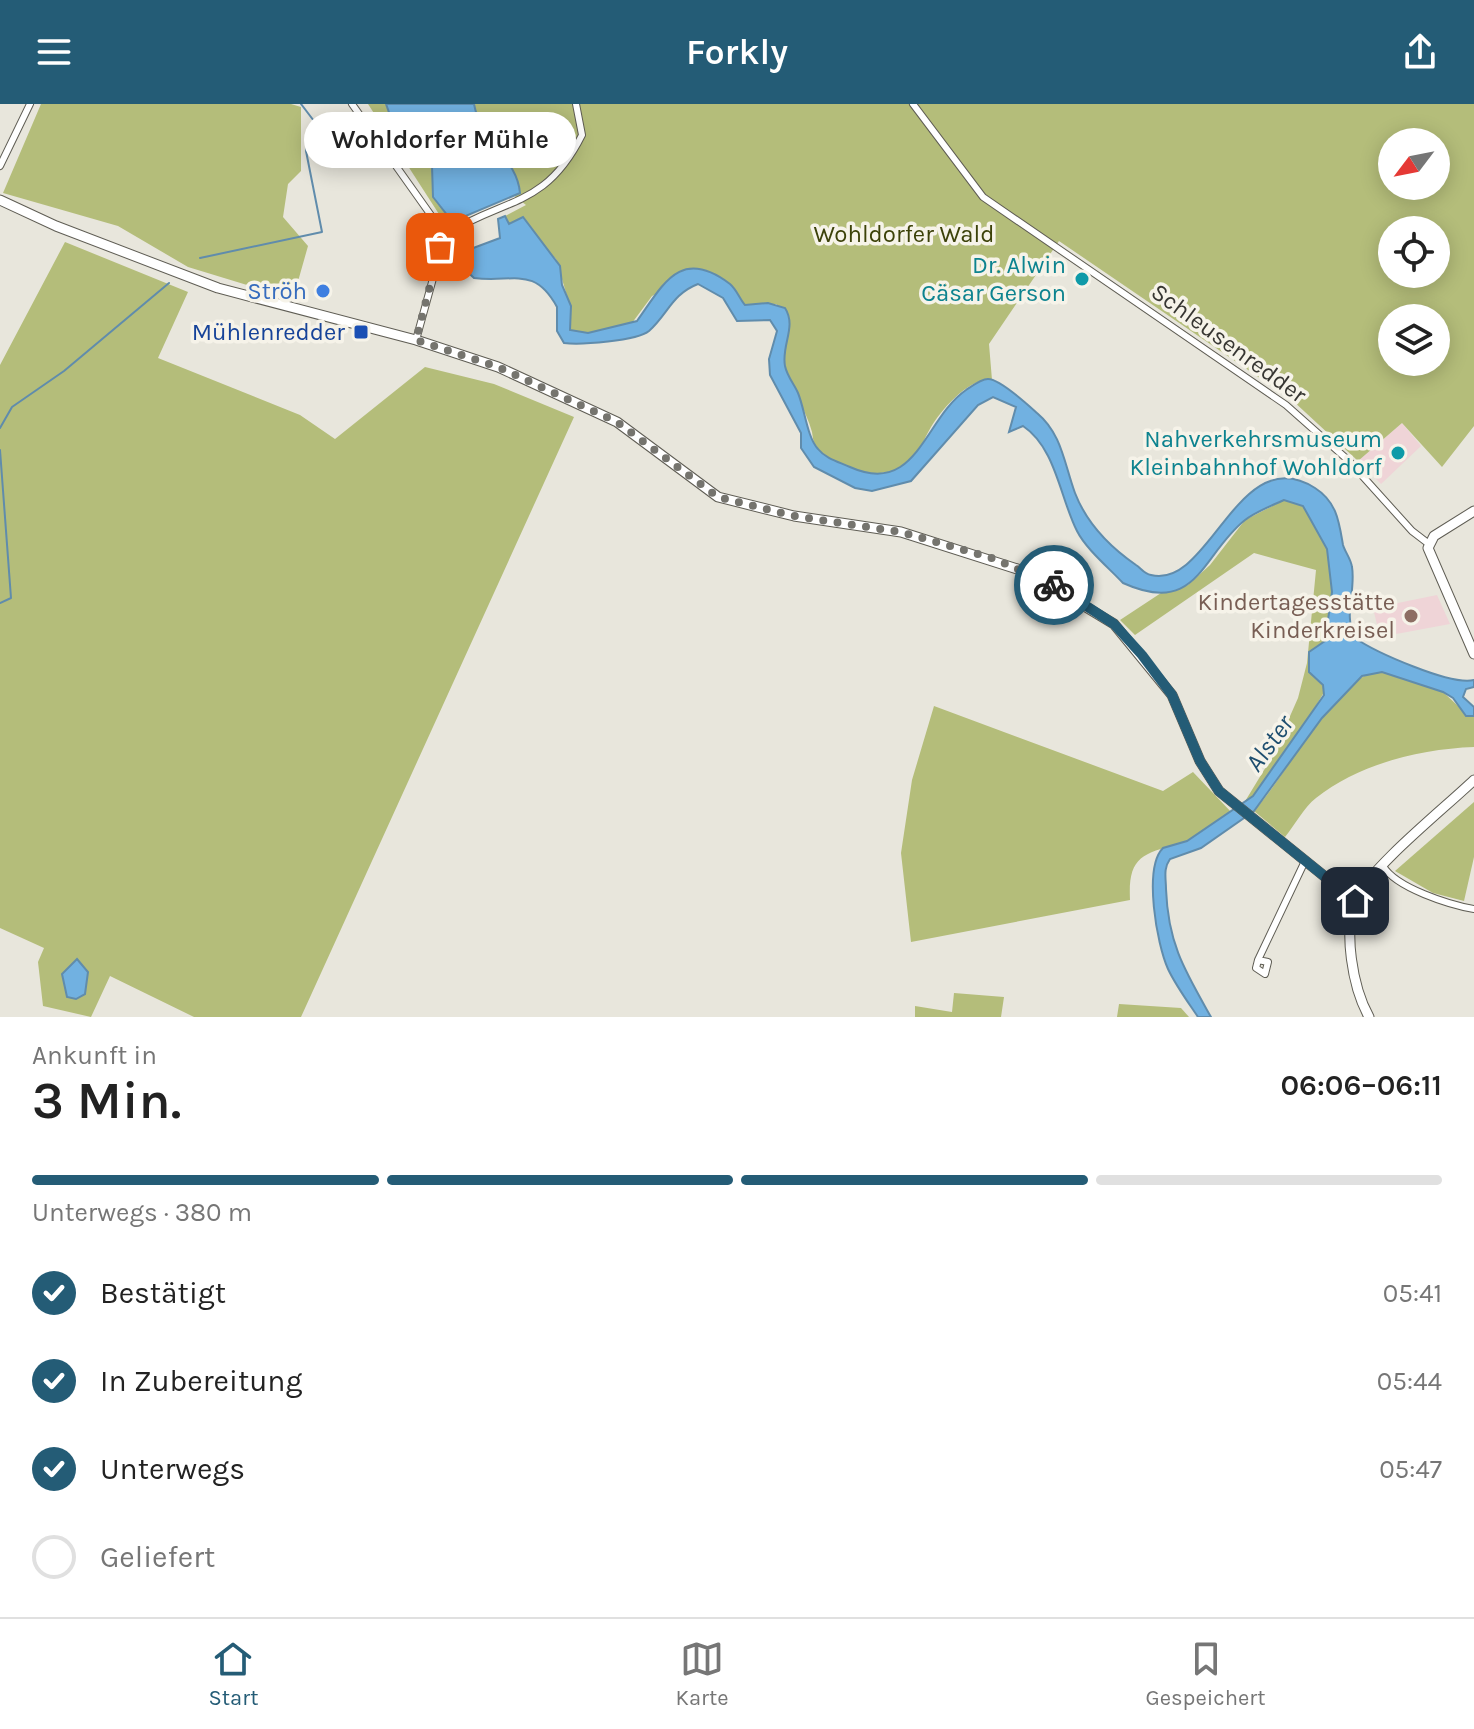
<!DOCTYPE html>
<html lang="de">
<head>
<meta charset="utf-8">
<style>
  :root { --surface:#fff; --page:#f2f2f2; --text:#222; --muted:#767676; --line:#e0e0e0; --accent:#245c76 }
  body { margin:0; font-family:Karla,sans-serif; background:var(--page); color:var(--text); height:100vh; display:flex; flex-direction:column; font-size:30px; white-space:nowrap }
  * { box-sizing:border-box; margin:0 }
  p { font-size:26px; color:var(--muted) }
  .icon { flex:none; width:44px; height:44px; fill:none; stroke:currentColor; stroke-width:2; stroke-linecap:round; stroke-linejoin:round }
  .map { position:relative; height:913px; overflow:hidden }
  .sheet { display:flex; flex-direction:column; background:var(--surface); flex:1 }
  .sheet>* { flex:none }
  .needle { width:52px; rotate:238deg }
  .controls { position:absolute; left:1378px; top:24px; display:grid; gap:16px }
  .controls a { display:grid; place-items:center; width:72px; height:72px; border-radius:50%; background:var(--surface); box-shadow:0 4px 20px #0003; font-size:40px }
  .pin { position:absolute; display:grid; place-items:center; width:68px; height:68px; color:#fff; margin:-34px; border-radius:16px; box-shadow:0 4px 12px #0006 }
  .courier { position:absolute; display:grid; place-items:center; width:80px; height:80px; margin:-40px; border:6px solid #245c76; border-radius:50%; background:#fff; color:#222; box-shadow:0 2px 10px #0007 }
  .bubble { position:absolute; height:56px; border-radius:28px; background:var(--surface); box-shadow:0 4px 20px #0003; font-size:26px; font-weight:600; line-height:56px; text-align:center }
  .summary em { font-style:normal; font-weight:600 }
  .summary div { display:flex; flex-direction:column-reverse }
  .summary { display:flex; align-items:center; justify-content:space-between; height:136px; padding:0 32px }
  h1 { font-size:52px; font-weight:600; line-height:60px }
  .bar { display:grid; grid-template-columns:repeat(4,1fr); gap:12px 8px; align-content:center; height:96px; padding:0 32px }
  .bar i { height:10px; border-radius:6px; background:var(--line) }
  .bar .current { background:var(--accent) }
  .bar p { grid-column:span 4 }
  ol { padding:0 32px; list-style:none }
  li { display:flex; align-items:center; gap:24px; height:88px }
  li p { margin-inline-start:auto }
  li .icon { padding:8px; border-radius:50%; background:var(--accent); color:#fff; stroke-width:4 }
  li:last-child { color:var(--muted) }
  li i { width:44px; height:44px; border:4px solid var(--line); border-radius:50% }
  header { display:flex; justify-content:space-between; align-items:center; height:104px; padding:0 32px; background:var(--accent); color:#fff; font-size:36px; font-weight:600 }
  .menu { display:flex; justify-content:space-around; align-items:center; height:112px; border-top:2px solid var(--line); background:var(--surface); font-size:22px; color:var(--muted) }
  .menu a { display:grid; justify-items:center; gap:4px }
  .menu .current { color:var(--accent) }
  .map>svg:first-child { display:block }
  .education { fill:#efd4d7 }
  .green { fill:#b4bd7a; fill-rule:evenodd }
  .water { fill:#71b1e1; stroke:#608cac; stroke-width:2 }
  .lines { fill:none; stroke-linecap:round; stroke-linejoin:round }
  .stream { stroke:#608cac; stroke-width:2 }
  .street-casing { stroke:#5f5d54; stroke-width:8 }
  .secondary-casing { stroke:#5f5d54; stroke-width:11 }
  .street { stroke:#fff; stroke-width:6 }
  .secondary { stroke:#fff; stroke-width:9 }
  .done { stroke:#75746e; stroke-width:8; stroke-dasharray:0 14.4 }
  .route { stroke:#245c76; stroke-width:10 }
  .culture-dot { fill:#0f9aa8; stroke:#f6f3e9; stroke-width:3 }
  .shop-dot { fill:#3f7fe0; stroke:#f6f3e9; stroke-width:3 }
  .transit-dot { fill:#1a4fb4; stroke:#f6f3e9; stroke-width:3 }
  .education-dot { fill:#8d6e63; stroke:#f6f3e9; stroke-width:3 }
  .labels { text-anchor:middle; stroke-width:7; stroke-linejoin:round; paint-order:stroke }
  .park-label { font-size:24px; fill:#3c4209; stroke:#f6f3e9 }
  .culture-label { font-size:24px; fill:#0d838f; stroke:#f6f3e9; text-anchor:end }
  .shop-label { font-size:24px; fill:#366cbe; stroke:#f6f3e9; text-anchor:end }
  .transit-label { font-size:24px; fill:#164399; stroke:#f6f3e9; text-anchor:end }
  .street-label { font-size:24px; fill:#373632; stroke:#f6f3e9 }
  .education-label { font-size:24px; fill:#785e54; stroke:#f6f3e9; text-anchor:end }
  .water-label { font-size:26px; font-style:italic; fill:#1e4e6f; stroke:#f6f3e9 }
</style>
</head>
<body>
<header><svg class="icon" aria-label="menu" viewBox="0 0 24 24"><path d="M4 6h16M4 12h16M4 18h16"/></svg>Forkly<svg class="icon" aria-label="share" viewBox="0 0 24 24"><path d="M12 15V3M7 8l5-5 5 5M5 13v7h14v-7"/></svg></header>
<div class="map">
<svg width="1474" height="913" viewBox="0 0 1474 913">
  <rect width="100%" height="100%" fill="#e8e6dc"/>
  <g class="education">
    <path d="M 1402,319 L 1421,342 L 1381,380 L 1358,357 Z"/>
    <path d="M 1437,491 L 1450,520 L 1380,533 L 1373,504 Z"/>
  </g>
  <g class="green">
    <path d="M 41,0 L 291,0 L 301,3 L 301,67 L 288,80 L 283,113 L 308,142 L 293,195 L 188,163 L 118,122 L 3,89 Z"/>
    <path d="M 368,0 L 1474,0 L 1474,322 L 1442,363 L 1402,319 L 1358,357 L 1292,296 L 1059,137 L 989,240 L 992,276 C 970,272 941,306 931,323 C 923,336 920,350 908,359 C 884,379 836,367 818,345 C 813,339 813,334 812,328 C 806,305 791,286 786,265 C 781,246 793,228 788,210 L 776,200 L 745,201 L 720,175 L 702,166 L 652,192 L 632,219 L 588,229 L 565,227 L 570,202 L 556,155 L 529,126 L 508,120 L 505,112 L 526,101 L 512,90 L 446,121 ZM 1392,38 L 1436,38 L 1436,82 L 1392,82 ZM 1392,126 L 1436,126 L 1436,170 L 1392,170 ZM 1392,214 L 1436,214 L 1436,258 L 1392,258 Z"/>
    <path d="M 65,138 L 188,188 L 158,254 L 300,311 L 335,335 L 425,263 L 494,280 L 574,313 L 301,913 L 194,913 L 110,872 L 91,913 L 43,902 L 38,858 L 44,844 L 0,824 L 0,261 Z"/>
    <path d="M 1284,396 L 1303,402 L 1327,445 L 1332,488 L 1325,537 L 1309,548 L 1309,568 L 1326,585 L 1299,630 L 1253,692 L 1244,699 L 1272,653 L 1298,594 L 1307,559 L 1316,466 L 1254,449 L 1135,531 L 1120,516 L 1161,489 L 1188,481 L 1210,461 L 1245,416 Z"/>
    <path d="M 1373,568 L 1391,569 L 1443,588 L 1470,613 L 1474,612 L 1474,643 C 1420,645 1359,660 1316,694 C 1304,703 1295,721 1285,733 L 1254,707 C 1285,673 1332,582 1373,568 Z"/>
    <path d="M 934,602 L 1163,687 L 1193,668 L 1232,709 C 1224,715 1187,738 1178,740 C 1141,750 1128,754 1130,796 L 911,838 L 901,749 L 912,676 Z"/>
    <path d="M 1474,698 L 1474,753 L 1464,797 L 1433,789 L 1395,767 Z"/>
    <path d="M 954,889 L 1004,893 L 1001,913 L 915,913 L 915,902 L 952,908 Z"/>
    <path d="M 1119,900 L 1181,904 L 1189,913 L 1117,913 Z"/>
  </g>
  <g class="water">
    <path d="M 386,0 L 474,0 C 481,38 517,54 520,89 L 461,114 L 448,112 L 433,93 L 432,62 L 396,28 Z"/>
    <path d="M 505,112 L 509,120 L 523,113 L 560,162 L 562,181 L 571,202 L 570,226 L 588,229 L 637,217 C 663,181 680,142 730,180 C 737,186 739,194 745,201 L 768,199 L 785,204 C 797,223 781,241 785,262 C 787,272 794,280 798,289 C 805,306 807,333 818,345 C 826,355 839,358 850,363 C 917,393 924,315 966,286 C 972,282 981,275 988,275 C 1000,275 1027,300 1037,309 C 1062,330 1064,359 1075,389 C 1087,420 1110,443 1136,461 C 1141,464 1144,470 1151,471 C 1210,486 1238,335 1315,384 C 1337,398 1339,418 1343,441 C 1345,448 1351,455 1352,463 C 1356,487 1343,511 1355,534 C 1375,548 1451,582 1474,576 L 1474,583 L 1466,585 L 1463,593 L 1474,603 L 1474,612 L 1466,612 L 1453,594 L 1443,588 L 1382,568 L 1362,572 L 1322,614 L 1254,707 L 1201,744 L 1170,755 C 1163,765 1166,774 1166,785 C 1168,840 1185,867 1211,913 L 1198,913 C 1188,898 1176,882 1168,865 C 1157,841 1143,764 1163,744 L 1187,737 L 1253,692 L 1324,591 L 1323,581 L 1309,568 L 1309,548 L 1325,537 L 1332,488 L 1327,445 L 1303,402 L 1284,396 C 1271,402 1257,407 1245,416 C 1201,451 1198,513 1123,479 C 1109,464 1086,445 1077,427 C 1060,394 1056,344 1023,322 L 1009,328 L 1016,303 L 993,293 L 978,301 L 911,377 L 872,387 L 855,384 L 814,363 L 801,344 L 801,329 L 770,271 L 769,255 L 777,227 L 770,216 L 737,217 L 723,194 L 698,180 C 672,190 668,210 649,227 C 637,237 580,241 564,239 L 557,227 L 557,203 C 534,161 513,179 474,174 L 460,161 L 460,144 L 465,141 L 468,146 L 500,134 L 498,115 Z"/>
    <path d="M 77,855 L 88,868 L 85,890 L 76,895 L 67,893 L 62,870 Z"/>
  </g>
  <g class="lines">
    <g class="stream">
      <path d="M 200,154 L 322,128 L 306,47 L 314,17 L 301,0"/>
      <path d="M 0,324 L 12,303 L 64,267 L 169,179"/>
      <path d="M 0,346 L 11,494 L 0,499"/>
    </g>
    <defs>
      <g id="street">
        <path d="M 352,0 L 445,131"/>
        <path d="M 913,0 L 983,93 L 1286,301 L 1348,356 L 1412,427 L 1429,440"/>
        <path d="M 0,62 L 30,0"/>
        <path d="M 416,236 L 445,131 C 504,93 545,105 582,31 L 576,0"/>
        <path d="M 1383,762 C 1396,784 1450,801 1474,805"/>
        <path d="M 1258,856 L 1268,858 L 1265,870 L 1256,864 L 1258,856 L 1305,757"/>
      </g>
      <g id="secondary">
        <path d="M 0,96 L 56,122 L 218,184 L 416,236 L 498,263 L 617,318 L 718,393 L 794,412 L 901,428 L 1030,469 L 1114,520 L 1172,591 L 1200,657 L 1219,687 L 1355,797"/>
        <path d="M 1474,407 L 1434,432 L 1428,444 L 1474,550"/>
        <path d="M 1369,913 C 1353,884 1342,826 1357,794 C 1371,763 1446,703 1474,676"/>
      </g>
    </defs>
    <use href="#street" class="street-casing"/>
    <use href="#secondary" class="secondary-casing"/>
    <use href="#street" class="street"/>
    <use href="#secondary" class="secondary"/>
  </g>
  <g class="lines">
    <path class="done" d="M 440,143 L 416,236 L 498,263 L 617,318 L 718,393 L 794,412 L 901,428 L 992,454 L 1054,481"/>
    <path class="route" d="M 1054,481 L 1114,520 L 1142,551 L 1172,591 L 1200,657 L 1219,687 L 1355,797"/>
  </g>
  <g class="culture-dot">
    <circle cx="1082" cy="175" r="8"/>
    <circle cx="1398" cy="349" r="8"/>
  </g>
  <circle class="shop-dot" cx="323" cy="187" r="8"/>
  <rect class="transit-dot" x="353" y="220" width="16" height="16" rx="4"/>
  <circle class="education-dot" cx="1411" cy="512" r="8"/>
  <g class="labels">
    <g class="park-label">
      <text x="904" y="138">Wohldorfer Wald</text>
    </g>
    <g class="culture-label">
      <text x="1066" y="169">Dr. Alwin<tspan x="1066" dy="28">Cäsar Gerson</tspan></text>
      <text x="1382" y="343">Nahverkehrsmuseum<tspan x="1382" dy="28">Kleinbahnhof Wohldorf</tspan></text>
    </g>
    <g class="shop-label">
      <text x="307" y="195">Ströh</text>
    </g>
    <g class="transit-label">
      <text x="345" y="236">Mühlenredder</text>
    </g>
    <g class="street-label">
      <text transform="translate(1229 239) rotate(36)" y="8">Schleusenredder</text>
    </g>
    <g class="education-label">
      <text x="1395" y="506">Kindertagesstätte<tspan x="1395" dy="28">Kinderkreisel</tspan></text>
    </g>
    <g class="water-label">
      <text transform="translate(1269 639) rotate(-54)" y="9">Alster</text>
    </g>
  </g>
</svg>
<div class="controls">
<a><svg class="needle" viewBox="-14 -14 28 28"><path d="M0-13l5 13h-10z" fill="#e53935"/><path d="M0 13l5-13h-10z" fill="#767676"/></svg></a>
<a><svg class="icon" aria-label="locate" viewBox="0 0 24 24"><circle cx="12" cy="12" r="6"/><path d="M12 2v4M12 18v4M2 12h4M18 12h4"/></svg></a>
<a><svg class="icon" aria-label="layers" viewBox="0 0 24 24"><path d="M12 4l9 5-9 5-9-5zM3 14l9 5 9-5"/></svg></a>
</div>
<div class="pin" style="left:440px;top:143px;background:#ea580c"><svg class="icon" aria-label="bag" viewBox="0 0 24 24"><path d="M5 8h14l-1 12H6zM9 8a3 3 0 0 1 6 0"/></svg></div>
<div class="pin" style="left:1355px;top:797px;background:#1f2937"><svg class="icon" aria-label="home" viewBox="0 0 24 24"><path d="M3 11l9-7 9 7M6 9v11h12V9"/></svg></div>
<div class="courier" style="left:1054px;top:481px"><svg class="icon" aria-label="bike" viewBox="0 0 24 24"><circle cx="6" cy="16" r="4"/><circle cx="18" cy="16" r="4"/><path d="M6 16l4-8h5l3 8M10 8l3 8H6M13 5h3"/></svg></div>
<div class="bubble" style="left:304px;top:8px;width:272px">Wohldorfer Mühle</div>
</div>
<section class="sheet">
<div class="summary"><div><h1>3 Min.</h1><p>Ankunft in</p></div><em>06:06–06:11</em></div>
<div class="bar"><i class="current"></i><i class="current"></i><i class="current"></i><i></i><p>Unterwegs · 380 m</p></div>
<ol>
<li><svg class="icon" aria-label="check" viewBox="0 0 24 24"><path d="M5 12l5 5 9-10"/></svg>Bestätigt<p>05:41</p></li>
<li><svg class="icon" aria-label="check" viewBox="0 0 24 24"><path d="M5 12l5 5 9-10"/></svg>In Zubereitung<p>05:44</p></li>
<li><svg class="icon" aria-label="check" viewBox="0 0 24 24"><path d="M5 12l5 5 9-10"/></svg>Unterwegs<p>05:47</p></li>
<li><i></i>Geliefert</li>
</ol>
</section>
<nav class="menu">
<a class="current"><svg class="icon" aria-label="home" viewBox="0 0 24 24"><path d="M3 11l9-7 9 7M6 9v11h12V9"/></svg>Start</a>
<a><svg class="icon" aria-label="map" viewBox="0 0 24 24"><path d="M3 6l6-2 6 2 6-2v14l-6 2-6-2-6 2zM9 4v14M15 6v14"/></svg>Karte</a>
<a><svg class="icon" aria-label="saved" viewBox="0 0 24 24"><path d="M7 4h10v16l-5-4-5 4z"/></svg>Gespeichert</a>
</nav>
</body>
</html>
